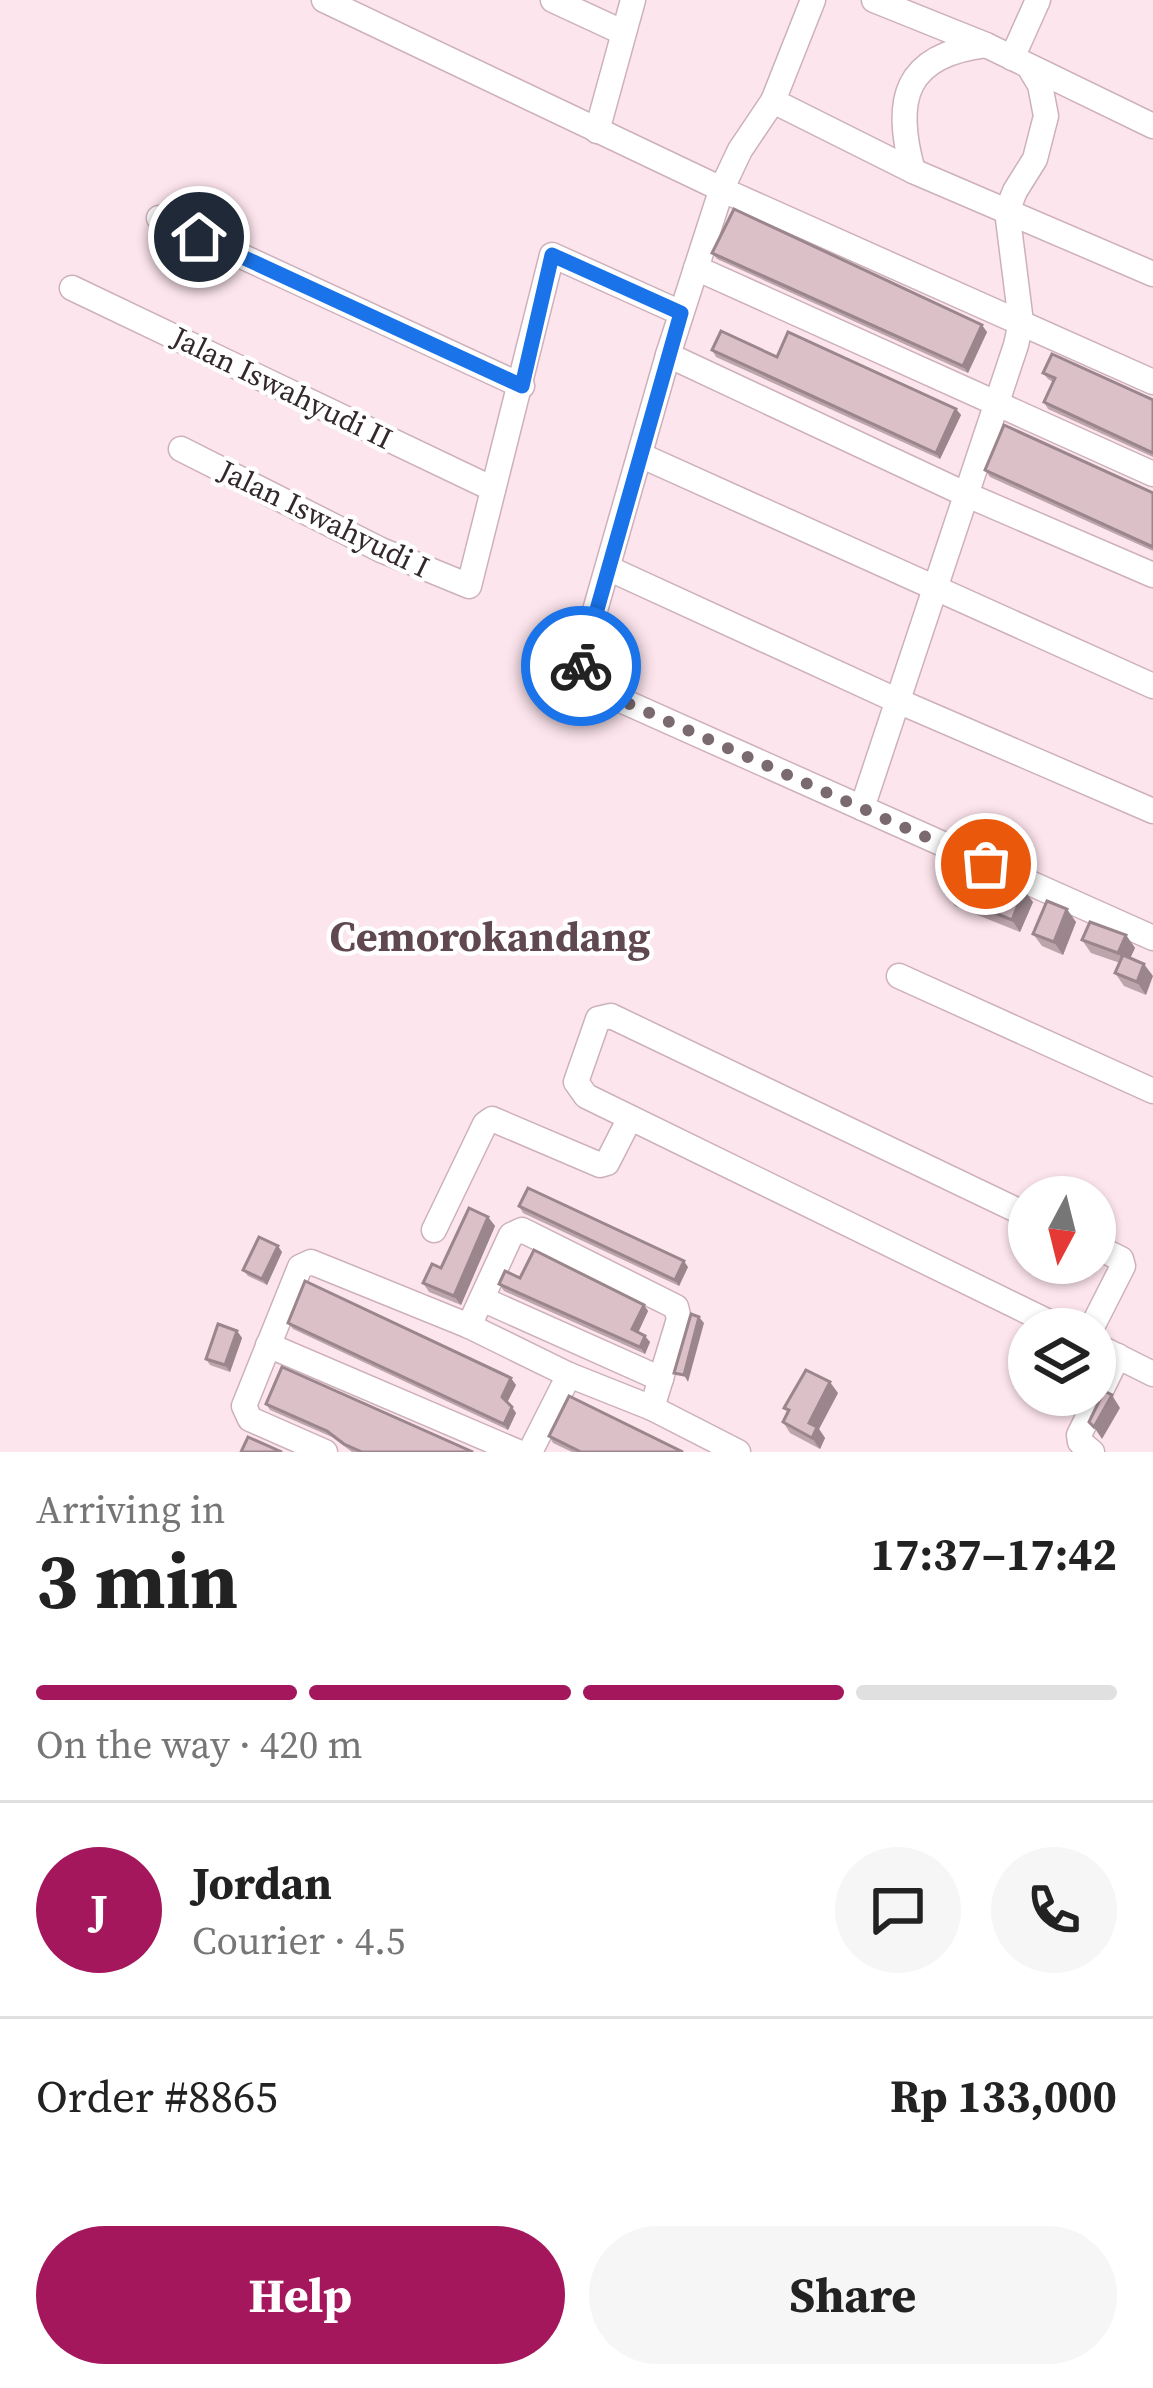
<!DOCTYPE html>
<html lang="en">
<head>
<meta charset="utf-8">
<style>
  :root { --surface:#fff; --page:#f6f6f6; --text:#222; --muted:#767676; --line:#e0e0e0; --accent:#a4175c }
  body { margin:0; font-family:"Source Serif 4",serif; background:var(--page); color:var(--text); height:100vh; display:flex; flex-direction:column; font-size:45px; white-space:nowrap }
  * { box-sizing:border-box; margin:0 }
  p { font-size:39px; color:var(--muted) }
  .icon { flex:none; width:66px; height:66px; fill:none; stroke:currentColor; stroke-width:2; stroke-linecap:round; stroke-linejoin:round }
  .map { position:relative; height:1452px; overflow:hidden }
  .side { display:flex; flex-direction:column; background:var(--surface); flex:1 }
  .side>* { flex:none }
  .needle { width:78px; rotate:187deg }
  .controls { position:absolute; left:1008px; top:1176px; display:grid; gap:24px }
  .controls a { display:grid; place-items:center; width:108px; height:108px; border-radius:50%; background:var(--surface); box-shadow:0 3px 9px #0004; font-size:60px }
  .pin { position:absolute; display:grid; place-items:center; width:102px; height:102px; color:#fff; margin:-51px; border:6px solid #fff; border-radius:50%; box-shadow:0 3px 12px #0007 }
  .courier { position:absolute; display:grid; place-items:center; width:120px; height:120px; margin:-60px; border:9px solid #1a73e8; border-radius:50%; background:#fff; color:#222; box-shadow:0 3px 15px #0007 }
  .summary em { font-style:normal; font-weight:700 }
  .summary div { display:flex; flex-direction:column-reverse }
  .summary { display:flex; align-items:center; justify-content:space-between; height:204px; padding:0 36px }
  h1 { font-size:78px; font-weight:700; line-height:90px }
  .bar { display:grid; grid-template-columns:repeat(4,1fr); gap:18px 12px; align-content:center; height:144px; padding:0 36px }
  .bar i { height:15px; border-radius:9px; background:var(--line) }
  .bar .active { background:var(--accent) }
  .bar p { grid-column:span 4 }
  .line { display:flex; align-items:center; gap:30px; padding:0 36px; border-top:3px solid var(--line) }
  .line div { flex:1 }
  .round { display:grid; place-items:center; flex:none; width:126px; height:126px; border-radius:63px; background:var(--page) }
  .primary-button { display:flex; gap:24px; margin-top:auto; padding:24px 36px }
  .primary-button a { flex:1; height:138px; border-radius:72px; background:var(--accent); color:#fff; font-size:48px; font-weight:700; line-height:138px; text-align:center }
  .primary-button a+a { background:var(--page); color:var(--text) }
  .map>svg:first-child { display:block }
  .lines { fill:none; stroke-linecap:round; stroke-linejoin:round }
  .minor-casing { stroke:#cdb1ba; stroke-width:27 }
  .minor { stroke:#fff; stroke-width:24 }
  .wall { fill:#bda5ac }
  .shaded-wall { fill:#9a868c }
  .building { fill:#dcc0c8; stroke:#9a868c; stroke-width:3 }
  .done { stroke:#7a6a6f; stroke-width:12; stroke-dasharray:0 21.6 }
  .route { stroke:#1a73e8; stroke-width:15 }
  .labels { text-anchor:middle; stroke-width:9; stroke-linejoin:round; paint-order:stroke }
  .street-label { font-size:30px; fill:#33282b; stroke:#fff }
  .district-label { font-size:42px; font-weight:bold; fill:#604850; stroke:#fff }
</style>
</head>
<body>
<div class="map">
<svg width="1153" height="1452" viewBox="0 0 1153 1452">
  <rect width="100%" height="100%" fill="#fde5ed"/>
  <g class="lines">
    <defs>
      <g id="minor">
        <path d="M 324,0 L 734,195 L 1153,382"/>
        <path d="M 553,0 L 622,32"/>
        <path d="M 813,0 L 773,101 L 913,171 L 1153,274"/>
        <path d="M 874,0 L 986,45 L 1153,126"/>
        <path d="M 1012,58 L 1038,0"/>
        <path d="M 773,101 L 740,150 L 722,188 L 668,355 L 594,614 L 582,675 L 589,684 L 605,693 L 1153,938"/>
        <path d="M 597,131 L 633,0"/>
        <path d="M 913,171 C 893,100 904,55 986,45"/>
        <path d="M 159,218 L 522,386"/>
        <path d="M 696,268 L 1153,474"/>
        <path d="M 72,288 L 493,489"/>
        <path d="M 668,355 L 965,494 L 1153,575"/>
        <path d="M 181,449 L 381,550 L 469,586 L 552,255 L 681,313"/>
        <path d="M 640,455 L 1153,686"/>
        <path d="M 610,569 L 898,701 L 1153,811"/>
        <path d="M 862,808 L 1016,345 L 1021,322 L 1007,211 L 1015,191 L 1035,159 L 1046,116 L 1040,85 L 1031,70"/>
        <path d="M 899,976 L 1153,1091"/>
        <path d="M 1029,1216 L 611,1016 L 598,1019 L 576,1082 L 586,1096 L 1063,1329"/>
        <path d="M 434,1230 L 485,1124 L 492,1119 L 600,1165 L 607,1163 L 630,1118"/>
        <path d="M 482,1299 L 661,1379"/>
        <path d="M 469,1326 L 511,1235 L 522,1230 L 676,1307 L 679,1319 L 652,1408"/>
        <path d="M 1091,1329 L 1123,1266 L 1121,1259 L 1095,1246"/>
        <path d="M 268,1345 L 518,1452"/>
        <path d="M 1095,1345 L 1153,1374"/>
        <path d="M 325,1452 L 250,1419 L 244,1406 L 300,1267 L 311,1262 L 469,1326 L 569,1375 L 652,1408 L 738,1452"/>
        <path d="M 530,1452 L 569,1375"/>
        <path d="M 1092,1452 L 1080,1442 L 1079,1435 L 1118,1356"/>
      </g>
    </defs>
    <use href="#minor" class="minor-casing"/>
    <use href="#minor" class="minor"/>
  </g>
  <g class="wall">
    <path d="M 712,253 L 987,332 L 968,373 L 717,259 Z"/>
    <path d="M 712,350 L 777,357 L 956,409 L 961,415 L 940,459 L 716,357 Z"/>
    <path d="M 1043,373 L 1153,400 L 1153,457 L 1048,409 L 1044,402 L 1053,382 L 1048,379 Z"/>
    <path d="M 985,470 L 1153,493 L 1153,551 L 990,477 Z"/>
    <path d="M 946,893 L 1033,902 L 1020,932 L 955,906 Z"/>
    <path d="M 1076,922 L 1063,955 L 1042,946 L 1033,934 Z"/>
    <path d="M 1126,935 L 1135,948 L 1130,958 L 1146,995 L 1124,986 L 1115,973 L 1120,963 L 1091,953 L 1082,940 Z"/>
    <path d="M 519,1206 L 688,1267 L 679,1286 L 523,1213 Z"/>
    <path d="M 488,1217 L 495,1226 L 461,1305 L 429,1292 L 423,1283 L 441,1268 Z"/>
    <path d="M 282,1252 L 267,1285 L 248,1276 L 243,1270 Z"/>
    <path d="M 520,1278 L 644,1305 L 648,1311 L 638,1332 L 650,1342 L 645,1354 L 504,1291 L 499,1284 Z"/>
    <path d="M 288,1323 L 516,1385 L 507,1402 L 516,1413 L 508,1430 L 293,1329 Z"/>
    <path d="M 237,1331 L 242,1338 L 230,1372 L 210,1365 L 206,1359 Z"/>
    <path d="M 838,1393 L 819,1429 L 825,1438 L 820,1449 L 790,1433 L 783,1422 L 788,1412 L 784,1408 Z"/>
    <path d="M 266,1404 L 473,1452 L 352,1452 L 332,1437 L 270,1410 Z"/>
    <path d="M 549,1436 L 683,1452 L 572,1452 L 553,1443 Z"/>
  </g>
  <g class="shaded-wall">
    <path d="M 982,325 L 987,332 L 968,373 L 963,366 Z"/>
    <path d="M 956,409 L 961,415 L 940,459 L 936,453 Z"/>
    <path d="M 1024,890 L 1033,902 L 1020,932 L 1012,920 Z"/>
    <path d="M 1067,909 L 1076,922 L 1063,955 L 1054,942 Z"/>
    <path d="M 1126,935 L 1135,948 L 1127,965 L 1118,953 Z"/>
    <path d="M 1144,964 L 1153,976 L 1146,995 L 1137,982 Z"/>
    <path d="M 488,1217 L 495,1226 L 461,1305 L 454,1296 Z"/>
    <path d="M 278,1246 L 282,1252 L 267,1285 L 262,1279 Z"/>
    <path d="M 684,1261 L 688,1267 L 679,1286 L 675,1280 Z"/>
    <path d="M 644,1305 L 648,1311 L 637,1335 L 632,1329 Z"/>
    <path d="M 699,1317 L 704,1323 L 688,1382 L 684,1375 Z"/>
    <path d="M 237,1331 L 242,1338 L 230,1372 L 225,1365 Z"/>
    <path d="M 645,1336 L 650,1342 L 645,1354 L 640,1347 Z"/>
    <path d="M 511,1378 L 516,1385 L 507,1403 L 502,1397 Z"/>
    <path d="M 830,1382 L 838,1393 L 819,1429 L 825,1438 L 820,1449 L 812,1438 L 809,1423 Z"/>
    <path d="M 1112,1395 L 1120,1408 L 1102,1439 L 1094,1427 Z"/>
    <path d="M 512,1407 L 516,1413 L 508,1430 L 504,1424 Z"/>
  </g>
  <g class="building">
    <path d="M 734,209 L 982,325 L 963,366 L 712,253 Z"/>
    <path d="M 721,331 L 777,357 L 788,332 L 956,409 L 936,453 L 712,350 Z"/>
    <path d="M 1052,354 L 1153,400 L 1153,453 L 1044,402 L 1055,378 L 1043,373 Z"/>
    <path d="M 1004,425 L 1153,493 L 1153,547 L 985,470 Z"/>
    <path d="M 957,868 L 1024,890 L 1012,920 L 946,893 Z"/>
    <path d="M 1047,901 L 1067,909 L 1054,942 L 1033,934 Z"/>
    <path d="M 1090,922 L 1126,935 L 1118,953 L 1082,940 Z"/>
    <path d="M 1123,955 L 1144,964 L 1137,982 L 1115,973 Z"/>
    <path d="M 528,1188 L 684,1261 L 675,1280 L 519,1206 Z"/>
    <path d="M 469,1208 L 488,1217 L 454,1296 L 423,1283 L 432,1264 L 441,1268 Z"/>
    <path d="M 259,1237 L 278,1246 L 262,1279 L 243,1270 Z"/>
    <path d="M 534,1250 L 644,1305 L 632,1329 L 645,1336 L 640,1347 L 499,1284 L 505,1271 L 520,1278 Z"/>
    <path d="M 305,1281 L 511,1378 L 502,1397 L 512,1407 L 504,1424 L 288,1323 Z"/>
    <path d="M 691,1314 L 699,1317 L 684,1375 L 674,1373 Z"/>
    <path d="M 218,1324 L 237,1331 L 225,1365 L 206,1359 Z"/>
    <path d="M 282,1367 L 473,1452 L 362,1452 L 344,1444 L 327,1431 L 266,1404 Z"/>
    <path d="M 806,1370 L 830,1382 L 809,1423 L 817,1427 L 812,1438 L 783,1422 L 789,1410 L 784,1408 Z"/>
    <path d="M 1104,1391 L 1112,1395 L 1094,1427 L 1089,1422 Z"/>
    <path d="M 569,1396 L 683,1452 L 581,1452 L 549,1436 Z"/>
    <path d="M 248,1437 L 282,1452 L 241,1452 Z"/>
  </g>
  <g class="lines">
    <path class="done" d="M 581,666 L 589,684 L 605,693 L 986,864"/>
    <path class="route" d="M 199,237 L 522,386 L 552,255 L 681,313 L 581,666"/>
  </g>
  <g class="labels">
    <g class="street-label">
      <text transform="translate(282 388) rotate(26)" y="10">Jalan Iswahyudi II</text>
      <text transform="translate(324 519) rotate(26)" y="10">Jalan Iswahyudi I</text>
    </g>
    <g class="district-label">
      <text x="490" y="951">Cemorokandang</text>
    </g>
  </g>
</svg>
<div class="controls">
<a><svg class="needle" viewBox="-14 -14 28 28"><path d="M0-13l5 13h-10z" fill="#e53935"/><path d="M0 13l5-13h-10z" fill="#767676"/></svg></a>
<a><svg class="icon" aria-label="layers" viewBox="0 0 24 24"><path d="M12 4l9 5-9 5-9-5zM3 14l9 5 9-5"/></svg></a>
</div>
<div class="pin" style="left:986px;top:864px;background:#ea580c"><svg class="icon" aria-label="bag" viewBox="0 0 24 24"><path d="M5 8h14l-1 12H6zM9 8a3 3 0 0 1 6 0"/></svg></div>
<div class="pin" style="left:199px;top:237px;background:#1f2937"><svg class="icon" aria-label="home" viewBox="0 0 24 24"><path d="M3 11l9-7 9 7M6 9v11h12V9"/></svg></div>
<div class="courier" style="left:581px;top:666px"><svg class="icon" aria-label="bike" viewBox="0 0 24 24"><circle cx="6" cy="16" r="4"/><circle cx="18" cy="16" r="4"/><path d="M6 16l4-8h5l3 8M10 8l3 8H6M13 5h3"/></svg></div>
</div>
<section class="side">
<div class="summary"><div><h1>3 min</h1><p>Arriving in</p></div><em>17:37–17:42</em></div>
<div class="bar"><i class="active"></i><i class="active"></i><i class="active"></i><i></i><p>On the way · 420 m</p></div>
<div class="line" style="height:216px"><b class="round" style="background:var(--accent);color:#fff">J</b><div><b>Jordan</b><p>Courier · 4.5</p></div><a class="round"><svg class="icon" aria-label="chat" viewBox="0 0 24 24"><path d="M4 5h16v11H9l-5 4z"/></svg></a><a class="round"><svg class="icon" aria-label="phone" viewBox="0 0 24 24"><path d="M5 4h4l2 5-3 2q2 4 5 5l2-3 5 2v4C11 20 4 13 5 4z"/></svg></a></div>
<div class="line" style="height:156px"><div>Order #8865</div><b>Rp 133,000</b></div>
<div class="primary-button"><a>Help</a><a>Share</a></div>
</section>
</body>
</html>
